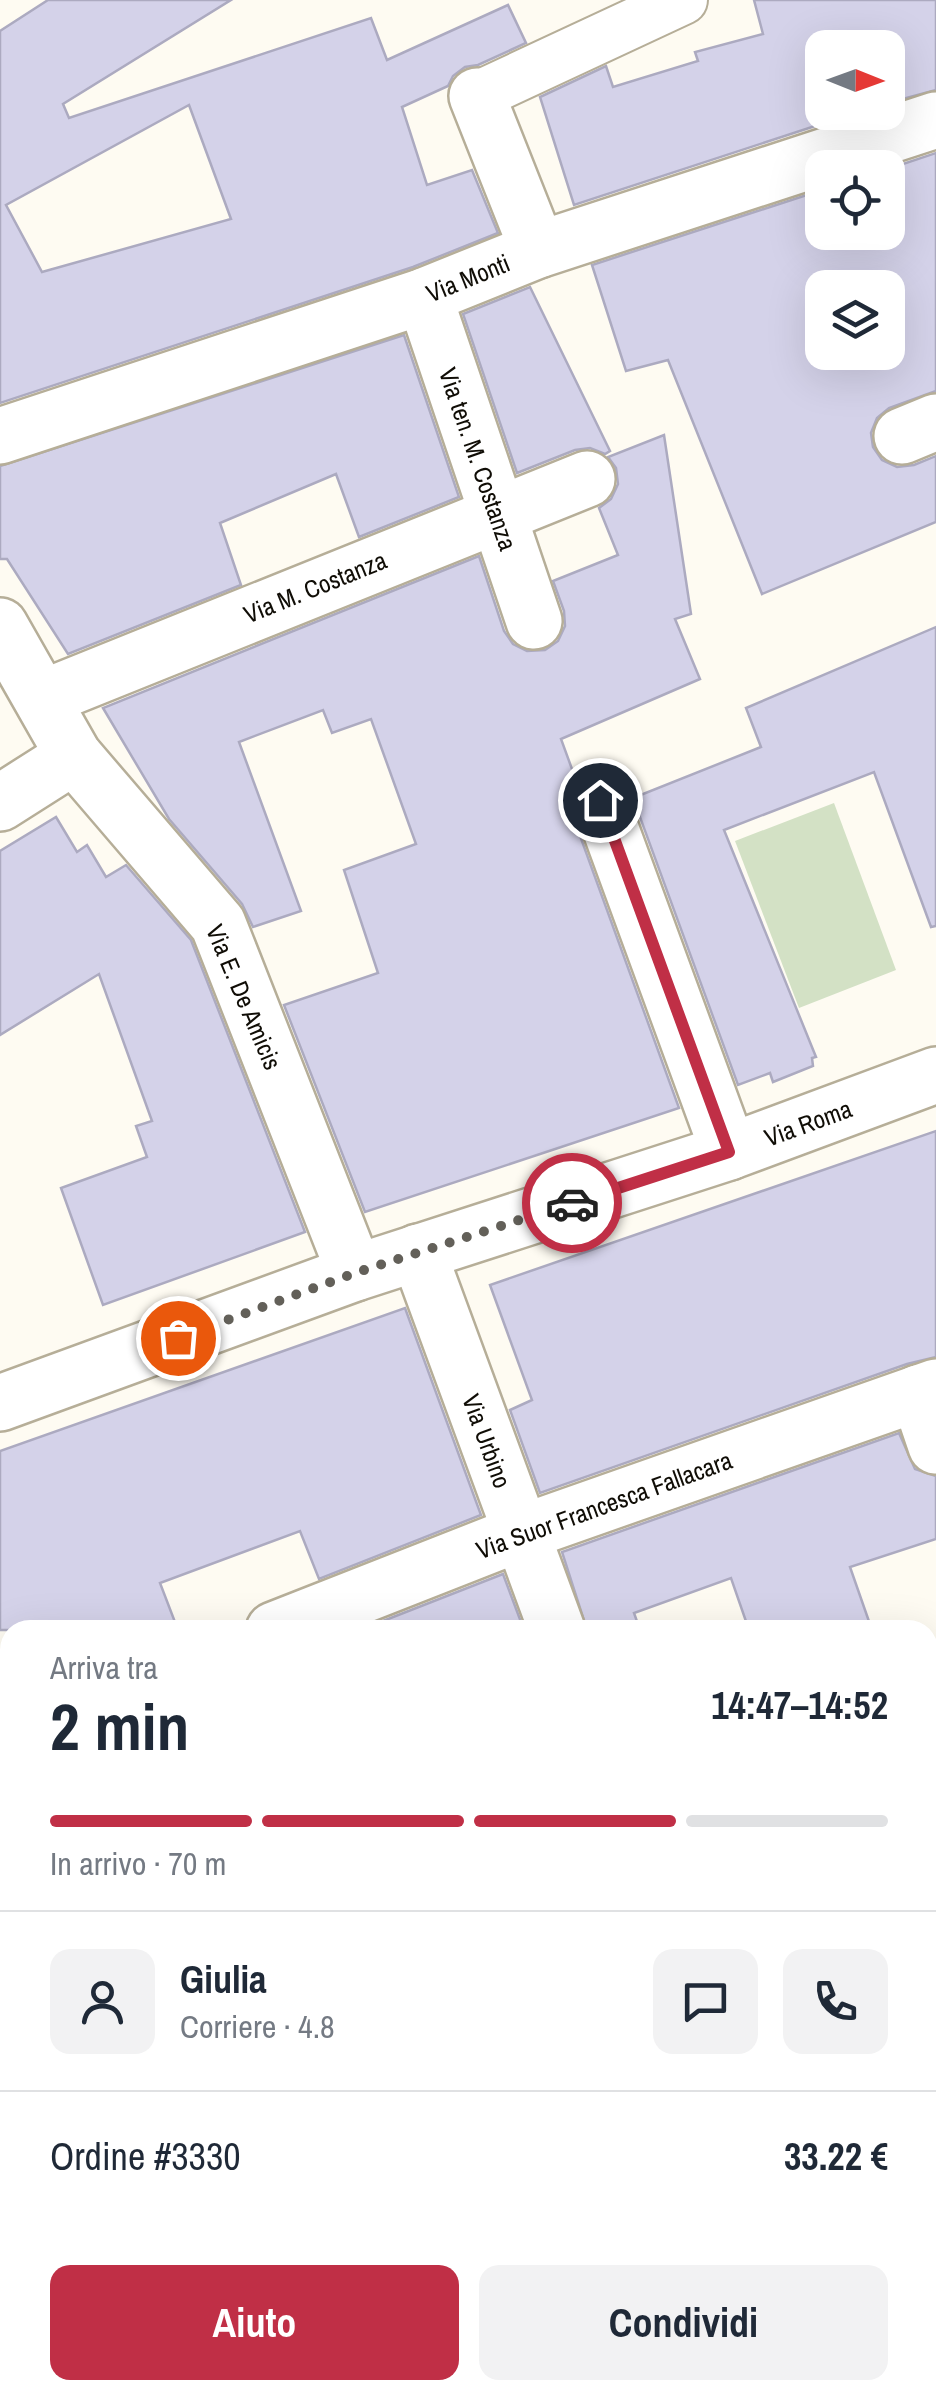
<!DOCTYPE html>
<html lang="it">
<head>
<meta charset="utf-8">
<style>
  :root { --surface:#fff; --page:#f2f2f3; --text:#1f2937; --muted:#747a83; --line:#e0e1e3; --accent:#c02f46 }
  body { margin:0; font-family:"Archivo Narrow",sans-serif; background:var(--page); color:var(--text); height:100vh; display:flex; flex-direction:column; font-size:38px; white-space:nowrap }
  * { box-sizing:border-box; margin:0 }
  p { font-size:32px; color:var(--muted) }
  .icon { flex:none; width:55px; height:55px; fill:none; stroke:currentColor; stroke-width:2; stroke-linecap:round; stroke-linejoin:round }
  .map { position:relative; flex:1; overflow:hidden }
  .details { position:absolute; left:0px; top:1620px; width:938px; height:780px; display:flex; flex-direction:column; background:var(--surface); border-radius:30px 30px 0 0; box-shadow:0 10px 40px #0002 }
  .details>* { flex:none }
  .needle { width:65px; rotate:91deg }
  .fabs { position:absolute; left:805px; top:30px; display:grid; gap:20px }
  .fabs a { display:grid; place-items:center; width:100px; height:100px; border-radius:20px; background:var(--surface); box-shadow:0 10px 40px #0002; font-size:50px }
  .pin { position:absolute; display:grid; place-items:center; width:85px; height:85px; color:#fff; margin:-42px; border:5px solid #fff; border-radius:50%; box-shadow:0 2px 10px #0007 }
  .courier { position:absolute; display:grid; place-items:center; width:100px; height:100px; margin:-50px; border:8px solid #c02f46; border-radius:50%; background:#fff; color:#222; box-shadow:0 2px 12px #0007 }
  .head em { font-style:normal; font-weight:700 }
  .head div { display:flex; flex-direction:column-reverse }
  .head { display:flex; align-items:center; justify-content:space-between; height:170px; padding:0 50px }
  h1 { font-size:65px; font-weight:700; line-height:75px }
  .bar { display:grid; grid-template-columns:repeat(4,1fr); gap:15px 10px; align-content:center; height:120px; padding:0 50px }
  .bar i { height:12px; border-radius:8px; background:var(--line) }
  .bar .selected { background:var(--accent) }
  .bar p { grid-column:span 4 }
  .line { display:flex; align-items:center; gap:25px; padding:0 50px; border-top:2px solid var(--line) }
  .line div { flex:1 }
  .round { display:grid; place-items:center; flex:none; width:105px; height:105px; border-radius:20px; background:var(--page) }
  .cta { display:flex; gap:20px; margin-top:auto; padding:20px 50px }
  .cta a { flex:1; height:115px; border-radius:20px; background:var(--accent); color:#fff; font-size:40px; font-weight:700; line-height:115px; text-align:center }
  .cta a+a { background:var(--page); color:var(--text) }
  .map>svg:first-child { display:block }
  .green { fill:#d3e1c5 }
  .building { fill:#d4d2e9; stroke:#acaac0; stroke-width:2.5; fill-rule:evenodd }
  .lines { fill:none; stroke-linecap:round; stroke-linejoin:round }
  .pedestrian-casing { stroke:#b6ae98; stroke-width:52 }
  .minor-casing { stroke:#b6ae98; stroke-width:60 }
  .tertiary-casing { stroke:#b6ae98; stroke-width:60 }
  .pedestrian { stroke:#fff; stroke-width:48 }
  .minor { stroke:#fff; stroke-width:55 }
  .tertiary { stroke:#fff; stroke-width:55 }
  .done { stroke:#636059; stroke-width:10; stroke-dasharray:0 18 }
  .route { stroke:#c02f46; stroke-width:12 }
  .labels { text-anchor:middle; stroke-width:9; stroke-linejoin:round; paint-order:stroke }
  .street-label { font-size:25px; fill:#100d06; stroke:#fff }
</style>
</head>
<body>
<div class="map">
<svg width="936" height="2400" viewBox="0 0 936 2400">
  <rect width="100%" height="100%" fill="#fefbf2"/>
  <g class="green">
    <path d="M 834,803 L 896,970 L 799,1008 L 735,841 Z"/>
    <path d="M 936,2325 L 936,2400 L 845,2400 L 857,2390 L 928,2390 L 928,2332 Z"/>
  </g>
  <g class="building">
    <path d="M 48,0 L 231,0 L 63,104 L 69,118 L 371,18 L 387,60 L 508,5 L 526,43 L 478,65 L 465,67 L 453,76 L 448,86 L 402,107 L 427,185 L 472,170 L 498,233 L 413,267 L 0,403 L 0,31 ZM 189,105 L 231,219 L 42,272 L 6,205 Z"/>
    <path d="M 754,0 L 936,0 L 936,90 L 888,103 L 888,48 L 822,48 L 822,112 L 858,112 L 574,205 L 540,97 L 606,66 L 613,87 L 698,61 L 695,52 L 763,34 Z"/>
    <path d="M 936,153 L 936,391 L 889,408 L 877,418 L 871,433 L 873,447 L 882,460 L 897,467 L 914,465 L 936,456 L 936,522 L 762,594 L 668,360 L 626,371 L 592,265 L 822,190 L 822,232 L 888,232 L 888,169 ZM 822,288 L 888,288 L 888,352 L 822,352 Z"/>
    <path d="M 530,287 L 610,451 L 605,454 L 590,448 L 575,450 L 517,473 L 463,314 Z"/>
    <path d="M 404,335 L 459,497 L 359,537 L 336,474 L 220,523 L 241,585 L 68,654 L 7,559 L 0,559 L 0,466 Z"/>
    <path d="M 664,435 L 691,614 L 675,619 L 700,679 L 561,739 L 576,780 L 570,794 L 571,811 L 679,1108 L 365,1212 L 284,1005 L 378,973 L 344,870 L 416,844 L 371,719 L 332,733 L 323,710 L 239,742 L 301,911 L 253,927 L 242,904 L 169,819 L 103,708 L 479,556 L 504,631 L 513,644 L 527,651 L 545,650 L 558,641 L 565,626 L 564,611 L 553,581 L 618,555 L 599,508 L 611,499 L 618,484 L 616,468 L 608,457 Z"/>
    <path d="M 936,627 L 936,926 L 931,927 L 874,772 L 724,830 L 816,1057 L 812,1058 L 813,1066 L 773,1082 L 770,1073 L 738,1085 L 633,798 L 761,747 L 746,708 Z"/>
    <path d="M 56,817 L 77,852 L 87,845 L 106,877 L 126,865 L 191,940 L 305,1232 L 103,1305 L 61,1188 L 147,1157 L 136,1126 L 152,1121 L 99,974 L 0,1035 L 0,851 Z"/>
    <path d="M 936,1131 L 936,1357 L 907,1364 L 540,1493 L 510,1410 L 532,1400 L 490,1285 Z"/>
    <path d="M 405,1308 L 481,1515 L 319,1579 L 300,1531 L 160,1583 L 178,1630 L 0,1630 L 0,1451 Z"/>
    <path d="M 899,1433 L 915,1469 L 936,1476 L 936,1539 L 850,1567 L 872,1630 L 749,1630 L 731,1578 L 634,1613 L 640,1630 L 587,1630 L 562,1552 Z"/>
    <path d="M 503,1574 L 524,1630 L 360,1630 Z"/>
  </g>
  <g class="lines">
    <defs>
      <path id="pedestrian" d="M 477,96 L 683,0"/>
      <g id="minor">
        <path d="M 477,96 L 538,250"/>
        <path d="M 424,296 L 534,621"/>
        <path d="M 0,436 L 424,296 L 538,250 L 936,120"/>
        <path d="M 902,436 L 936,422"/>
        <path d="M 0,626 L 74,756 L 218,924 L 355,1273"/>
        <path d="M 43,698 L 587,479"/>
        <path d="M 600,800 L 729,1152"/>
        <path d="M 0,803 L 74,756"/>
        <path d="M 418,1252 L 557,1630"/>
        <path d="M 918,1393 L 936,1446"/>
        <path d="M 274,1630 L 521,1533 L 936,1387"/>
        <path d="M 928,2150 L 936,2154"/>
        <path d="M 928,2270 L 936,2263"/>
        <path d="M 768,2400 L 780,2390"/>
      </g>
      <path id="tertiary" d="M 0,1403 L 355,1273 L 729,1152 L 936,1075"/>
    </defs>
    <use href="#pedestrian" class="pedestrian-casing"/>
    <use href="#minor" class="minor-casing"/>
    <use href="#tertiary" class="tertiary-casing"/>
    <use href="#pedestrian" class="pedestrian"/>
    <use href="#minor" class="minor"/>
    <use href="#tertiary" class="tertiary"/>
  </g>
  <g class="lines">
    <path class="done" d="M 178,1338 L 355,1273 L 572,1203"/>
    <path class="route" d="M 572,1203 L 729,1152 L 600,800"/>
  </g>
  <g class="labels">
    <g class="street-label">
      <text transform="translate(468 278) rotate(-22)" y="9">Via Monti</text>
      <text transform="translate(478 459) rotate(71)" y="9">Via ten. M. Costanza</text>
      <text transform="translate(315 587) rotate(-22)" y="9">Via M. Costanza</text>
      <text transform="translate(244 997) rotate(67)" y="9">Via E. De Amicis</text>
      <text transform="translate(808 1123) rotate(-20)" y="9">Via Roma</text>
      <text transform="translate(487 1441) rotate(70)" y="9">Via Urbino</text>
      <text transform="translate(604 1505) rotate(-20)" y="9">Via Suor Francesca Fallacara</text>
    </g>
  </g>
</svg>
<div class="fabs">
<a><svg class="needle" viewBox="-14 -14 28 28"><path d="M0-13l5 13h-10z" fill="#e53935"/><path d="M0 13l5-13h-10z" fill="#747a83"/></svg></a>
<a><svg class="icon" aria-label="locate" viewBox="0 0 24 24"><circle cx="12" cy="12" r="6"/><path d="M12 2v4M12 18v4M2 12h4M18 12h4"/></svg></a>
<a><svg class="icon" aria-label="layers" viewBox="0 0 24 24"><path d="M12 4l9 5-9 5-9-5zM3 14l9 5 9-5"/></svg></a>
</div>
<div class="pin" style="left:178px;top:1338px;background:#ea580c"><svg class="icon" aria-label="bag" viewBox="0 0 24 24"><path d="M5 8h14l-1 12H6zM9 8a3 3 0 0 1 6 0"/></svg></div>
<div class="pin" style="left:600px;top:800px;background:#1f2937"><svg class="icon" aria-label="home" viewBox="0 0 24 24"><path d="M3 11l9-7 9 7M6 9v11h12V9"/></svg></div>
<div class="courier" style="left:572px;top:1203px"><svg class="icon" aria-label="car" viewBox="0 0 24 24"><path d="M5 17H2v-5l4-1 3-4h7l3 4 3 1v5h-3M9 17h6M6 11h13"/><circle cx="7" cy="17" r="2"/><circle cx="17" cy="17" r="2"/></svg></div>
<section class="details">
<div class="head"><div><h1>2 min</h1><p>Arriva tra</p></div><em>14:47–14:52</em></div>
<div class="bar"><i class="selected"></i><i class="selected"></i><i class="selected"></i><i></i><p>In arrivo · 70 m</p></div>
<div class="line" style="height:180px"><a class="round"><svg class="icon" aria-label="person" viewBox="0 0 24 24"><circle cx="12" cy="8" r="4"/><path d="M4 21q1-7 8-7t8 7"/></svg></a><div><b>Giulia</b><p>Corriere · 4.8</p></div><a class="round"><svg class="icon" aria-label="chat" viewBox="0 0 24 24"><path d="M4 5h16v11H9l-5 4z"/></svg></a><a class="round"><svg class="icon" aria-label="phone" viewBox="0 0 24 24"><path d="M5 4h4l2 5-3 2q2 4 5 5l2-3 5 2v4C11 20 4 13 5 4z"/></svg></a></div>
<div class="line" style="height:130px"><div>Ordine #3330</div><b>33.22 €</b></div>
<div class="cta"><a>Aiuto</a><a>Condividi</a></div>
</section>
</div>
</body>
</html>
